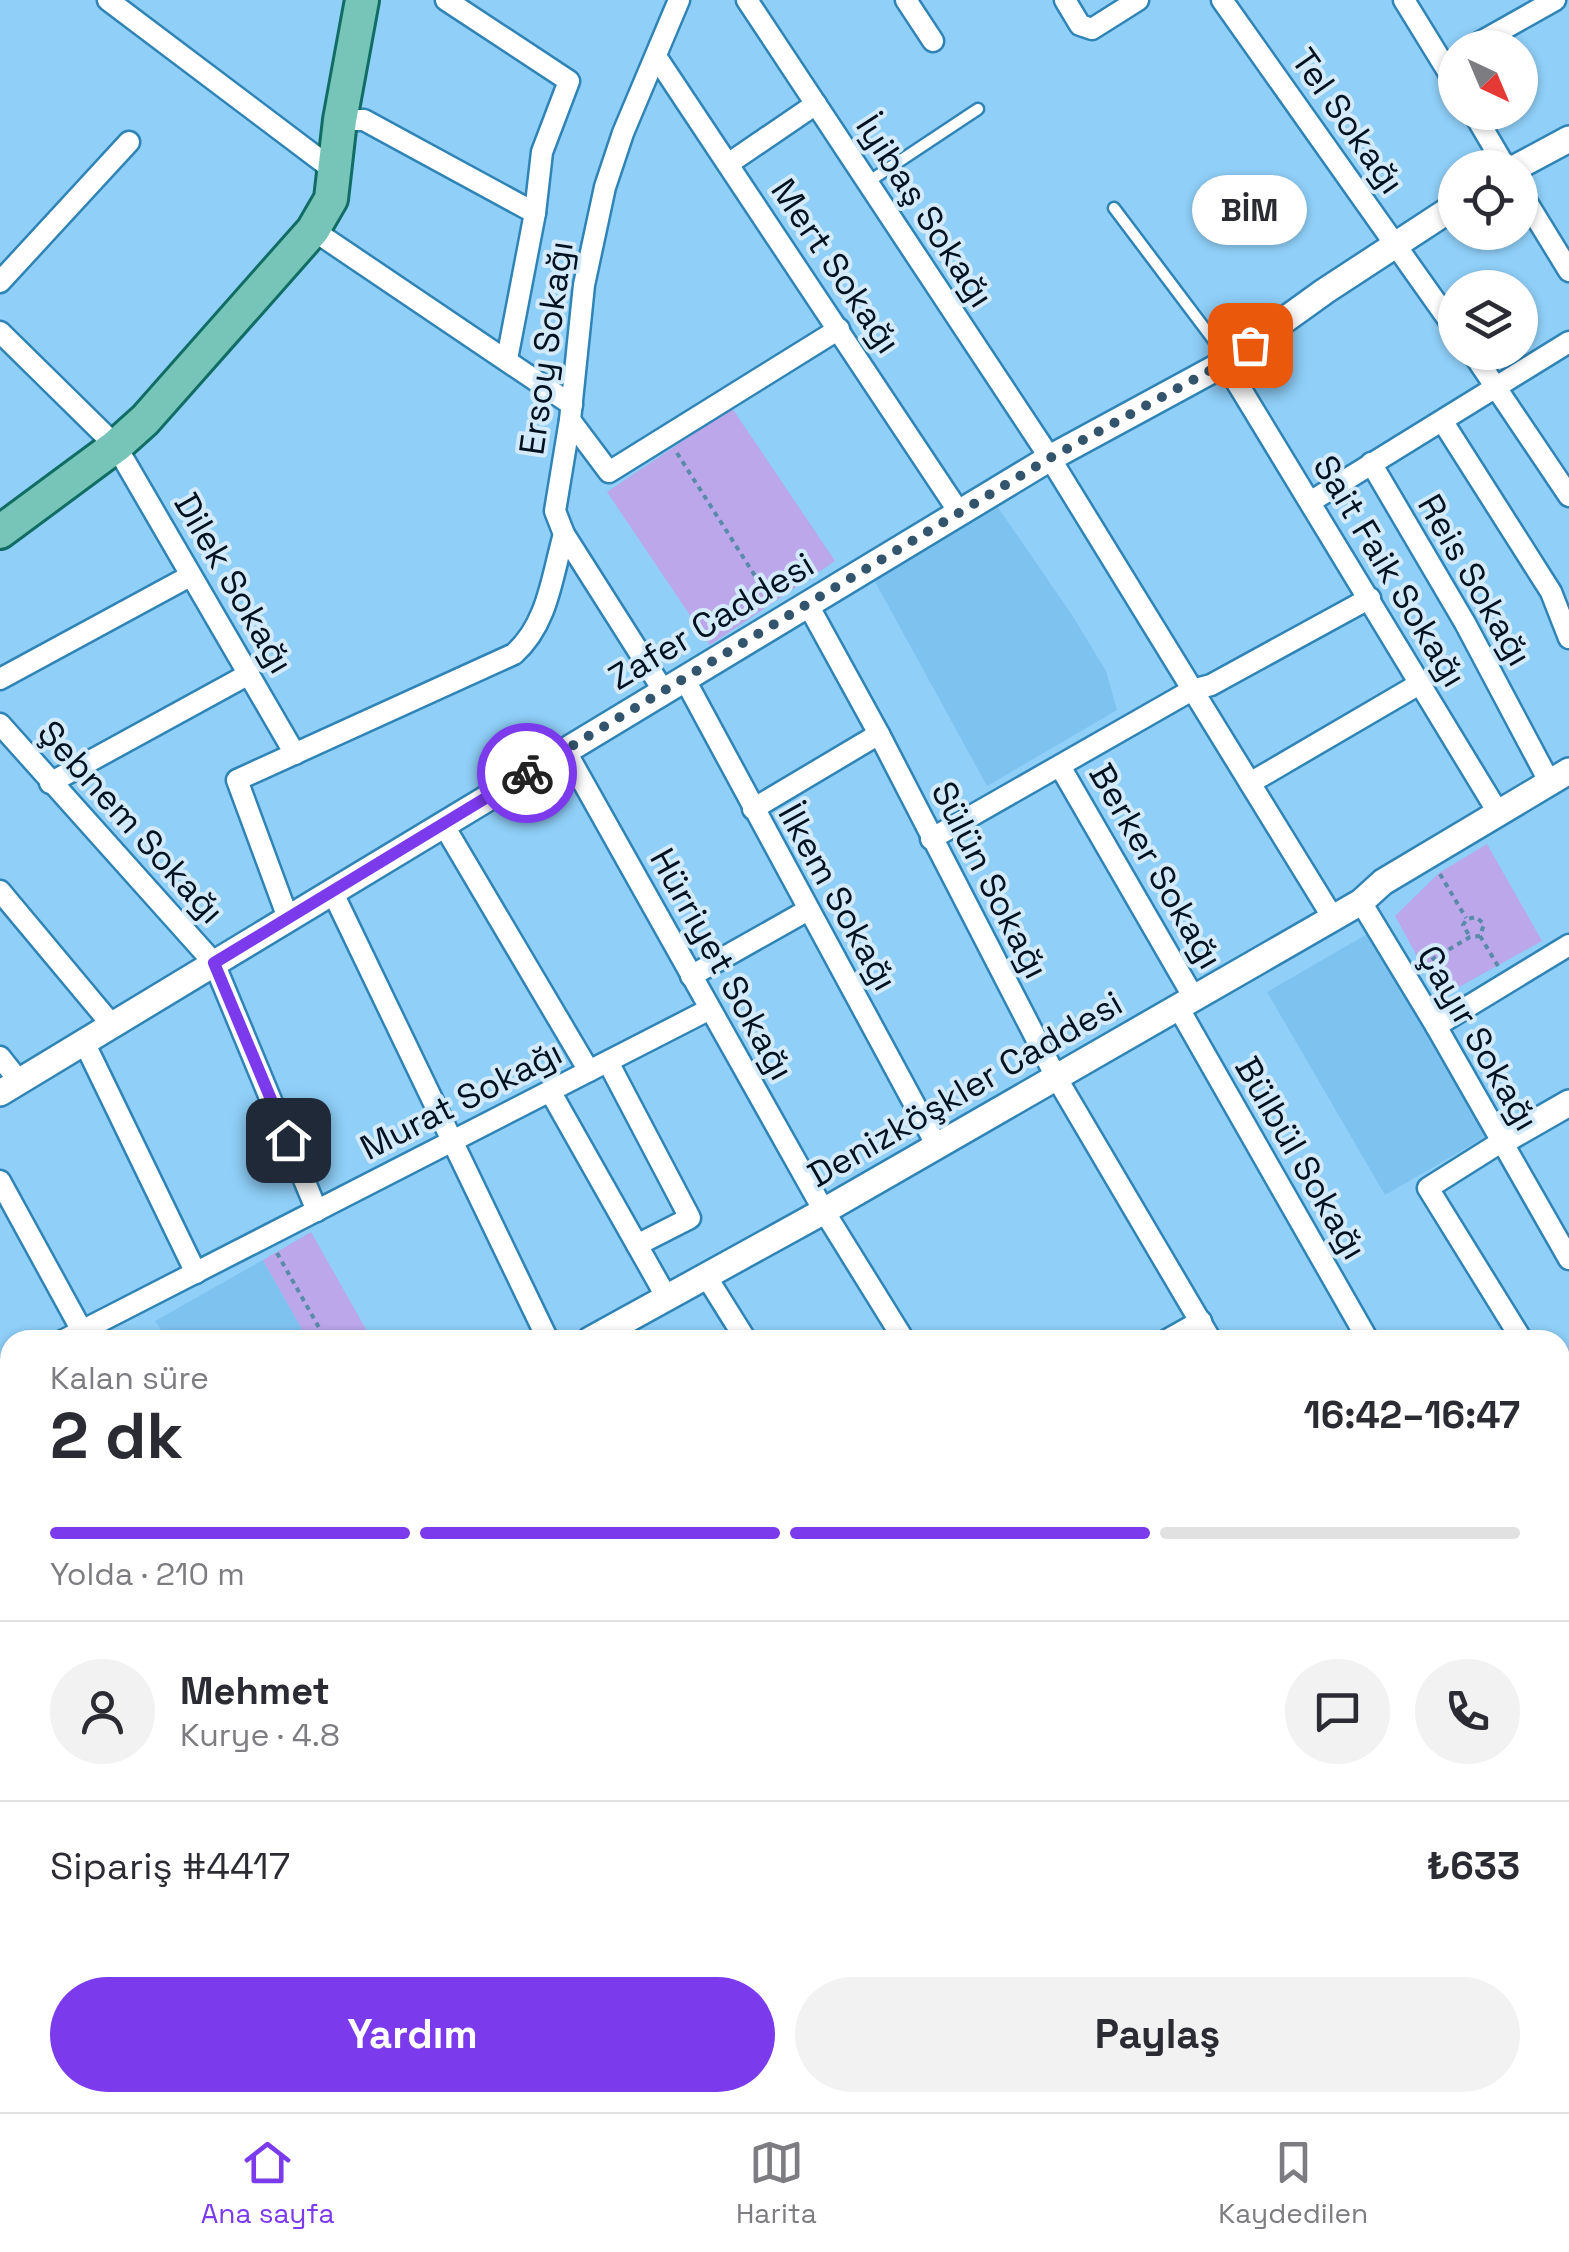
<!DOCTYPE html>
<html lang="tr">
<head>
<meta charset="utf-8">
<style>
  :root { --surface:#fff; --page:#f2f2f3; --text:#2b2b33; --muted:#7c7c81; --line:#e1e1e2; --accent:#7c3aed }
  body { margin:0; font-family:"Space Grotesk",sans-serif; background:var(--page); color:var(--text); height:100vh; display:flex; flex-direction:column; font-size:38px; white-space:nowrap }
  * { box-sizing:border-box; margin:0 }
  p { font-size:32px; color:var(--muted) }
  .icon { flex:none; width:55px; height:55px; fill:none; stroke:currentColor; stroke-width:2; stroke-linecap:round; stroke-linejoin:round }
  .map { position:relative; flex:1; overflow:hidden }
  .panel { position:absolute; left:0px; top:1330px; width:1570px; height:782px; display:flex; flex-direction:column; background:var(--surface); border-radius:30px 30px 0 0; box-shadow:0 2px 8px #0004 }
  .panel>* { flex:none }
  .needle { width:65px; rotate:136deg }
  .tools { position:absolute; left:1438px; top:30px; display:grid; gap:20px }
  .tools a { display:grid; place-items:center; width:100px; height:100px; border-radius:50%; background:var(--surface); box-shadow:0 2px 8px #0004; font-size:50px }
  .pin { position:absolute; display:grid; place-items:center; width:85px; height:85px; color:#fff; margin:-42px; border-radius:20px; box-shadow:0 5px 15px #0006 }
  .courier { position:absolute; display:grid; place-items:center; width:100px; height:100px; margin:-50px; border:8px solid #7c3aed; border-radius:50%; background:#fff; color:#222; box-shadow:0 2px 12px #0007 }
  .bubble { position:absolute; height:70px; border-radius:35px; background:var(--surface); box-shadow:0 2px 8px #0004; font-size:32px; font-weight:600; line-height:70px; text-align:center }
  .summary em { font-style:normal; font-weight:600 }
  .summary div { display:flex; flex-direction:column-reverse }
  .summary { display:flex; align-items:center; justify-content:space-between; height:170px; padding:0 50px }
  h1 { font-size:65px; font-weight:600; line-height:75px }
  .bar { display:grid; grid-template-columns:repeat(4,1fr); gap:15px 10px; align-content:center; height:120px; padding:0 50px }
  .bar i { height:12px; border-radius:8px; background:var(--line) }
  .bar .current { background:var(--accent) }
  .bar p { grid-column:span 4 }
  .line { display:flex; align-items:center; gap:25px; padding:0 50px; border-top:2px solid var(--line) }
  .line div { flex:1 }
  .round { display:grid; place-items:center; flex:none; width:105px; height:105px; border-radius:52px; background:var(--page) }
  .cta { display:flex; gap:20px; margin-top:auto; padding:20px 50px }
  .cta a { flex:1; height:115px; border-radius:60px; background:var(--accent); color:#fff; font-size:40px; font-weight:600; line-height:115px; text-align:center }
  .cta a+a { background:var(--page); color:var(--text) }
  .dock { display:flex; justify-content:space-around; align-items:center; height:140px; border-top:2px solid var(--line); background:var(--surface); font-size:28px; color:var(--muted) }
  .dock a { display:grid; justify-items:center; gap:5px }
  .dock .current { color:var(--accent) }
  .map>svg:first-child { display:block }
  .built { fill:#7ec3f0 }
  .green { fill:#bba7ea }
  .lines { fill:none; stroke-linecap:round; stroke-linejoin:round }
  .service-casing { stroke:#2f84b5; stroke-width:15 }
  .minor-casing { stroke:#2f84b5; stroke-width:25 }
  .tertiary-casing { stroke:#2f84b5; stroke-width:30 }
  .primary-casing { stroke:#116d64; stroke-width:38 }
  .path { stroke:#5a8aa9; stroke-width:4; stroke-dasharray:5 5; stroke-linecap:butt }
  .service { stroke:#fff; stroke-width:10 }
  .minor { stroke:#fff; stroke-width:20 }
  .tertiary { stroke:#fff; stroke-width:25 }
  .primary { stroke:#76c5b8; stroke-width:32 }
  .done { stroke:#32546c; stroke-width:10; stroke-dasharray:0 18 }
  .route { stroke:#7c3aed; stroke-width:12 }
  .labels { text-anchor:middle; stroke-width:8; stroke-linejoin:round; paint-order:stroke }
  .street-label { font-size:35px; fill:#001220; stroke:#d3eafa }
</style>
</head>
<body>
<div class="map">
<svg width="1569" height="2112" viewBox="0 0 1569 2112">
  <rect width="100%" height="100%" fill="#8fcff8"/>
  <g class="built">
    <path d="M 997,506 L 1072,615 L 1106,671 L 1117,710 L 987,786 L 873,578 Z"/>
    <path d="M 1369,933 L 1487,1136 L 1385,1195 L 1267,992 Z"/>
    <path d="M 263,1260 L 308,1340 L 168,1340 L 155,1321 Z"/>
  </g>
  <g class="green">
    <path d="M 732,408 L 835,561 L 710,645 L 607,492 Z"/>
    <path d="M 1487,844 L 1542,941 L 1457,988 L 1442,990 L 1422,965 L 1395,916 L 1439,873 Z"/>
    <path d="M 311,1232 L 372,1340 L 308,1340 L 263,1260 Z"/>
  </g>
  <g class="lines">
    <defs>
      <g id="service">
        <path d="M 868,182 L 978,109"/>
        <path d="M 1114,208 L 1218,346 L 1224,361"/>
      </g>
      <g id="minor">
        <path d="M 108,0 L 336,172"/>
        <path d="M 446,0 L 569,81 L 542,152 L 535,213 L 507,359"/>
        <path d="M 747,0 L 1050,458 L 1333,918"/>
        <path d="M 906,0 L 933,41"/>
        <path d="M 1065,0 L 1080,25 L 1092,29 L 1138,0"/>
        <path d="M 1222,0 L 1455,329"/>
        <path d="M 1404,0 L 1455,83"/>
        <path d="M 1470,48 L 1555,0"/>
        <path d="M 657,58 L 959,512"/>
        <path d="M 1473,112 L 1506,168"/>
        <path d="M 340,120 L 364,120 L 535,213"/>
        <path d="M 728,164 L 816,104"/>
        <path d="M 1520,191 L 1569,271"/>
        <path d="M 313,230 L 572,405"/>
        <path d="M 0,282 L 129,142"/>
        <path d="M 0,332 L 116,446 L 295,754"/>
        <path d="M 1472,352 L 1569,496"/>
        <path d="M 1225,363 L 1499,814"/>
        <path d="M 570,420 L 609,472 L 839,329"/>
        <path d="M 1443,422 L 1551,592 L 1569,638"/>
        <path d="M 1371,463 L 1465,623 L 1550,783"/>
        <path d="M 1310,502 L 1569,342"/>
        <path d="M 807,603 L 879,734 L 1056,1077 L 1211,1340"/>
        <path d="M 684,678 L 937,1146"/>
        <path d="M 0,679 L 190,576"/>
        <path d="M 663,690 L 564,534 L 555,511 L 570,420 L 584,285 L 605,187 L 623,133 L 679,0"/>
        <path d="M 0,724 L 214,963 L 317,1211"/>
        <path d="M 565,750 L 824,1211 L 904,1340"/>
        <path d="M 1061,768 L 1194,998"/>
        <path d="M 50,783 L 249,674"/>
        <path d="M 1250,783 L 1421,683"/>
        <path d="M 753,809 L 879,734"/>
        <path d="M 443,824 L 589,1071"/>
        <path d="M 931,839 L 1192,690 L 1211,685 L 1370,598"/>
        <path d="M 0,891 L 112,1025"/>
        <path d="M 332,891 L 548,1340"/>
        <path d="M 1361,902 L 1436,1026 L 1569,1259"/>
        <path d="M 288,918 L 237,780 L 514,654 C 548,624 552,576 564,534"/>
        <path d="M 691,976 L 808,910"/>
        <path d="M 1178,1007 L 1368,1340"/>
        <path d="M 1436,1026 L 1569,945"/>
        <path d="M 84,1042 L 196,1273"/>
        <path d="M 0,1057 L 19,1081"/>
        <path d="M 608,1062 L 690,1218 L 637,1245"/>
        <path d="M 550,1091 L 667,1298"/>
        <path d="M 1501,1142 L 1428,1188 L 1522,1340"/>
        <path d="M 0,1181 L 87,1340"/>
        <path d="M 706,1276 L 746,1340"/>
        <path d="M 64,1340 L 710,1009"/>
        <path d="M 1167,1340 L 1201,1321"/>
        <path d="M 0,1371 L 10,1366"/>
        <path d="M 1560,1401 L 1569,1416"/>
        <path d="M 0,1440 L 10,1456"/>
        <path d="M 1560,1626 L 1569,1641"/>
        <path d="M 0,1703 L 10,1718"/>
        <path d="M 0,1793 L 10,1792"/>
        <path d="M 1560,1897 L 1569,1910"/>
        <path d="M 0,1902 L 10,1900"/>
        <path d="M 1560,2087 L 1569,2098"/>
        <path d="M 292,2102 L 293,2112"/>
        <path d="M 427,2102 L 428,2112"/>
        <path d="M 729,2102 L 729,2112"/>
        <path d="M 1185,2102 L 1196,2112"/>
        <path d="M 1268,2102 L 1278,2112"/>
        <path d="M 1407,2102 L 1416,2112"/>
        <path d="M 0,2107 L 26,2102"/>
        <path d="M 1086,2112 L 1090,2102"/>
      </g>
      <g id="tertiary">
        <path d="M 1515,168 L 1569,139"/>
        <path d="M 0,1093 L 1050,458 L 1225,363 L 1325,291 L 1455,206"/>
        <path d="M 1501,1142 L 1569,1103"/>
        <path d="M 590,1340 L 824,1211 L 1361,902 L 1383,882 L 1569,771"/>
        <path d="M 0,1644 L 10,1639"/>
        <path d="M 0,2003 L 10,2002"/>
        <path d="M 152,2102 L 152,2112"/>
      </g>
      <g id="primary">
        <path d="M 0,532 L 116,446 L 145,420 L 313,230 L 331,199 L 340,120 L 362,0"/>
        <path d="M 1560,1438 L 1569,1433"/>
        <path d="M 940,2112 L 946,2102"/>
      </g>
    </defs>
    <use href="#service" class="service-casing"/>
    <use href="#minor" class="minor-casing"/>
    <use href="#tertiary" class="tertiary-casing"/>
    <use href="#primary" class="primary-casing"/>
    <g class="path">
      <path d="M 677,453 L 771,601"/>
      <path d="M 1440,874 L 1466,918"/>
      <path d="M 1480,936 L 1498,966"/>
      <path d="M 1423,965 L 1470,937 L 1480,936 L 1484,924 L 1476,917 L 1467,919 L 1463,925 L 1470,937"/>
      <path d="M 277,1253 L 326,1340"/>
    </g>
    <use href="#service" class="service"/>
    <use href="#minor" class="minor"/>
    <use href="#tertiary" class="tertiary"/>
    <use href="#primary" class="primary"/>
  </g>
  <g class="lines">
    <path class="done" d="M 527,773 L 1050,458 L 1224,363 L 1250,345"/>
    <path class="route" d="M 288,1140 L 214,963 L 527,773"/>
  </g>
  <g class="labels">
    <g class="street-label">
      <text transform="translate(1348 121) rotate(55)" y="12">Tel Sokağı</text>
      <text transform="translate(925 211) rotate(57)" y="12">İyibaş Sokağı</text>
      <text transform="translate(836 266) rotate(56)" y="12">Mert Sokağı</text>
      <text transform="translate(546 348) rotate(-82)" y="12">Ersoy Sokağı</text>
      <text transform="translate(1390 571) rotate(59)" y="12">Sait Faik Sokağı</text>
      <text transform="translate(1475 580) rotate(60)" y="12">Reis Sokağı</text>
      <text transform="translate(234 583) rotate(60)" y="12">Dilek Sokağı</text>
      <text transform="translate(711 621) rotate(-31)" y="12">Zafer Caddesi</text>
      <text transform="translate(131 822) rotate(48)" y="12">Şebnem Sokağı</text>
      <text transform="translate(1156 866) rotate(60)" y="12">Berker Sokağı</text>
      <text transform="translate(990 880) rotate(63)" y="12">Sülün Sokağı</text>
      <text transform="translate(838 897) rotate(61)" y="12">İlkem Sokağı</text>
      <text transform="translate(722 964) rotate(61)" y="12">Hürriyet Sokağı</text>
      <text transform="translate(1478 1038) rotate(60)" y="12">Çayır Sokağı</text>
      <text transform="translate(965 1089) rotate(-30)" y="12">Denizköşkler Caddesi</text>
      <text transform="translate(461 1100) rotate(-27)" y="12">Murat Sokağı</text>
      <text transform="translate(1301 1158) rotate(60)" y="12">Bülbül Sokağı</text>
    </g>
  </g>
</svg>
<div class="tools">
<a><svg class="needle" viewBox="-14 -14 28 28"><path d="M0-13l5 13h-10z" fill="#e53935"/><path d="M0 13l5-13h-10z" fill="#7c7c81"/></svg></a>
<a><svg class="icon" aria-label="locate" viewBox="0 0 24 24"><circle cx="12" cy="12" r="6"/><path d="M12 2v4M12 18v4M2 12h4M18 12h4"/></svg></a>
<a><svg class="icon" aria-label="layers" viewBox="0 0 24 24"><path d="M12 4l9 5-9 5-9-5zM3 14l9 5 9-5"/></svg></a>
</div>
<div class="pin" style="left:1250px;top:345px;background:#ea580c"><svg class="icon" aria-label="bag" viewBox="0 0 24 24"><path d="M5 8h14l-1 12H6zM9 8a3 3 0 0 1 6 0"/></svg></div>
<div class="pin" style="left:288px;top:1140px;background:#1f2937"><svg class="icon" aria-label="home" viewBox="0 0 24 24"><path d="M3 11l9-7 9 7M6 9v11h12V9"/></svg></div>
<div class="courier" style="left:527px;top:773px"><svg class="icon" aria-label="bike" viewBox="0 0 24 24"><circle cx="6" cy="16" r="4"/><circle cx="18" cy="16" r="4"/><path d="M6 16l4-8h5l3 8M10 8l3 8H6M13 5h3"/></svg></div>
<div class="bubble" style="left:1192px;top:175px;width:115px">BİM</div>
<section class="panel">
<div class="summary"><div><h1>2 dk</h1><p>Kalan süre</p></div><em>16:42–16:47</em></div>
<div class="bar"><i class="current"></i><i class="current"></i><i class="current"></i><i></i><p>Yolda · 210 m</p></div>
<div class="line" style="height:180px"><a class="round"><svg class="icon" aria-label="person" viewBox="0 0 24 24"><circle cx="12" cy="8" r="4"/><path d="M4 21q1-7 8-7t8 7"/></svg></a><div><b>Mehmet</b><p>Kurye · 4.8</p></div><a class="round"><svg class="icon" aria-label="chat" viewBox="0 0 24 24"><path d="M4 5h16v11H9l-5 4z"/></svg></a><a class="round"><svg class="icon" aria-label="phone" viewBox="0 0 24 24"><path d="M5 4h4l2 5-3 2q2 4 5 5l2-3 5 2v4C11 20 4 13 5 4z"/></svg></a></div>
<div class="line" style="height:130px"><div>Sipariş #4417</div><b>₺633</b></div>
<div class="cta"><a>Yardım</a><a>Paylaş</a></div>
</section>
</div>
<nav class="dock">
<a class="current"><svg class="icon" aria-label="home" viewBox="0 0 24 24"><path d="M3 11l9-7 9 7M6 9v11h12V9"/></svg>Ana sayfa</a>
<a><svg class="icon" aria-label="map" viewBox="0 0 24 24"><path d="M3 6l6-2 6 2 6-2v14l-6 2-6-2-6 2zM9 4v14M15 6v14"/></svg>Harita</a>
<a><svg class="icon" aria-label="saved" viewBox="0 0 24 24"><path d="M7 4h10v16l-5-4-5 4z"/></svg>Kaydedilen</a>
</nav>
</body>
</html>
